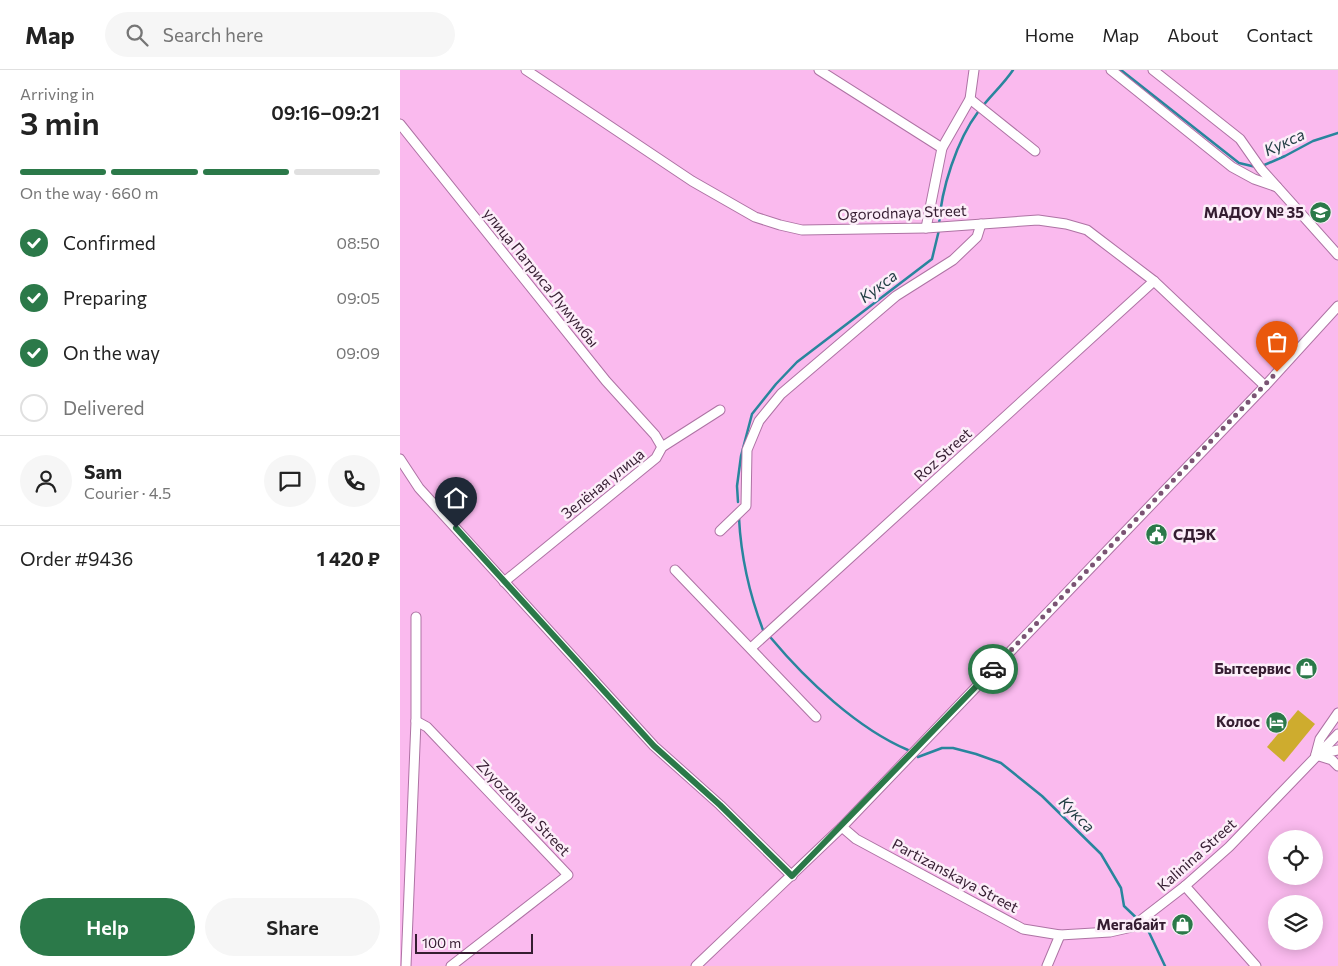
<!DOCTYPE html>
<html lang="en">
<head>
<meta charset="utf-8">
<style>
  :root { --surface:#fff; --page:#f6f6f6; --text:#222; --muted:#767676; --line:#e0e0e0; --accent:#2b7949 }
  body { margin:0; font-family:Commissioner,sans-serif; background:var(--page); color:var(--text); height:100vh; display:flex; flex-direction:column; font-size:19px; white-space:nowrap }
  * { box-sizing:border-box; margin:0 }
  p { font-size:16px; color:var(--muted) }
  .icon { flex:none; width:28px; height:28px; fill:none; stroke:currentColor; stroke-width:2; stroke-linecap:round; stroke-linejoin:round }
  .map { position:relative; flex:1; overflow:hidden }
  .side { display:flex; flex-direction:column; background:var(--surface); width:400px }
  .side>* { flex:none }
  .fabs { position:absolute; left:868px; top:760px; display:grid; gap:10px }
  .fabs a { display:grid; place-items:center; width:55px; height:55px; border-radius:50%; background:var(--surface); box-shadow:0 2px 12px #0003; font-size:25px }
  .scale { position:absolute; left:15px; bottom:12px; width:118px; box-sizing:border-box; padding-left:5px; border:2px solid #351d31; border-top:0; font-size:14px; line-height:18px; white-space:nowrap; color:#351d31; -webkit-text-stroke:4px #fceef9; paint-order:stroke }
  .pin { position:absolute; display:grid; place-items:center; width:42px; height:42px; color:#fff; margin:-51px -21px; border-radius:50% 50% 50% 0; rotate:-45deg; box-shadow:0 0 5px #0007 }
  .pin .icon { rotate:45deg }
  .courier { position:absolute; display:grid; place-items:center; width:50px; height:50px; margin:-25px; border:4px solid #2b7949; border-radius:50%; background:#fff; color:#222; box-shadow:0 1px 6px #0007 }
  .head em { font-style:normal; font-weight:600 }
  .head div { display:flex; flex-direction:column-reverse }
  .head { display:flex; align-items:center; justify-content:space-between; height:85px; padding:0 20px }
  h1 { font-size:32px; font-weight:600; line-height:38px }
  .bar { display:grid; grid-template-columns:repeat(4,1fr); gap:8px 5px; align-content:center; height:60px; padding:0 20px }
  .bar i { height:6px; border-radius:4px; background:var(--line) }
  .bar .current { background:var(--accent) }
  .bar p { grid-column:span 4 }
  .line { display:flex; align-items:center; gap:12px; padding:0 20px; border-top:1px solid var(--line) }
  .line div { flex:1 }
  .round { display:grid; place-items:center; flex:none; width:52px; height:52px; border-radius:26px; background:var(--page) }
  ol { padding:0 20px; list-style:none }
  li { display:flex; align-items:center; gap:15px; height:55px }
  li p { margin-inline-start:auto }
  li .icon { padding:5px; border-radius:50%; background:var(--accent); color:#fff; stroke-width:4 }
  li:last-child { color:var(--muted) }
  li i { width:28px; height:28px; border:2px solid var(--line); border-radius:50% }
  .cta { display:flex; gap:10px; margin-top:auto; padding:10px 20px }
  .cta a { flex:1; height:58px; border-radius:30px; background:var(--accent); color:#fff; font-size:20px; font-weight:600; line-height:58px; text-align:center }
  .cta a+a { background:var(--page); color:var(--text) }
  header { display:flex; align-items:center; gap:30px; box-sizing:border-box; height:70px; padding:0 25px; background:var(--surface); border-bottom:1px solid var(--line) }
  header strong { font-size:24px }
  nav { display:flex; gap:28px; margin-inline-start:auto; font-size:18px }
  .search { width:350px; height:45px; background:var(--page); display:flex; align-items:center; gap:12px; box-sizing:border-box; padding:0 18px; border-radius:28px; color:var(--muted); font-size:19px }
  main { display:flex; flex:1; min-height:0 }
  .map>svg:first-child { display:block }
  .green { fill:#ceac2e }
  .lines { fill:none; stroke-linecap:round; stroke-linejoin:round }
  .stream { stroke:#29859d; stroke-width:2.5 }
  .minor-casing { stroke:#ae73a4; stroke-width:11 }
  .minor { stroke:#fff; stroke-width:9 }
  .done { stroke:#7a5473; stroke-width:5; stroke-dasharray:0 9 }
  .route { stroke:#2b7949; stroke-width:6 }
  .labels { text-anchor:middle; stroke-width:5; stroke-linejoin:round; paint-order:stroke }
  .street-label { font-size:15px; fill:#351d31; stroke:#fceef9 }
  .poi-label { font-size:15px; font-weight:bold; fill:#351d31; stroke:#fceef9; text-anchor:end }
  .water-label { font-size:16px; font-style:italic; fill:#233f45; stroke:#fceef9 }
</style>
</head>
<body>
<header>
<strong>Map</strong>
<div class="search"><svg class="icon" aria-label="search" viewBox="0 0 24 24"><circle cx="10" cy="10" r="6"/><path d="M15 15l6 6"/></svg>Search here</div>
<nav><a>Home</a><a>Map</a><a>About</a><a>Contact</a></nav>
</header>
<main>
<section class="side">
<div class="head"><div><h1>3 min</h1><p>Arriving in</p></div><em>09:16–09:21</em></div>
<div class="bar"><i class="current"></i><i class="current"></i><i class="current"></i><i></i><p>On the way · 660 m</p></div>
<ol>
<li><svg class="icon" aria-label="check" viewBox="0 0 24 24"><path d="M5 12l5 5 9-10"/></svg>Confirmed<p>08:50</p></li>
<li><svg class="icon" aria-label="check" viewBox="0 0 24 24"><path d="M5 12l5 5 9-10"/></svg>Preparing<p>09:05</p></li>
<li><svg class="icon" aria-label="check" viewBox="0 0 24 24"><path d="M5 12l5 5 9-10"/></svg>On the way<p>09:09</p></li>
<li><i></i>Delivered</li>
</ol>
<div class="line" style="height:90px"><a class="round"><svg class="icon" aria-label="person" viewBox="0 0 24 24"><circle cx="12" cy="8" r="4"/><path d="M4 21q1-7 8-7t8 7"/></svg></a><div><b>Sam</b><p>Courier · 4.5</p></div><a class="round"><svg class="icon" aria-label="chat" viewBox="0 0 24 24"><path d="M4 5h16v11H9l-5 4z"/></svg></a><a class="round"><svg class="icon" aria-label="phone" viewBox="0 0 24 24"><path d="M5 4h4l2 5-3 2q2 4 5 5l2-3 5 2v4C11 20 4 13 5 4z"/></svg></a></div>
<div class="line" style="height:65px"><div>Order #9436</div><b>1 420 ₽</b></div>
<div class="cta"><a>Help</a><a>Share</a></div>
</section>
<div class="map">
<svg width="938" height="896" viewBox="0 0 938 896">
  <rect width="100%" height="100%" fill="#fabaee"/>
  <path class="green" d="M 898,640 L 915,654 L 884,692 L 867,677 Z"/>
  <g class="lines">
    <g class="stream">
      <path d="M 721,0 L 839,93 L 856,97"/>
      <path d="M 862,96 L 885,86 L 913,71 L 938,63"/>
      <path d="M 539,155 C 541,119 557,70 578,42 C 589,27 603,15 613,0"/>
      <path d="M 338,432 L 337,416 L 341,386 L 352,344 L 376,314 L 397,292 L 532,189 L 539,160"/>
      <path d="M 339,448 C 341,487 349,523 363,560"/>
      <path d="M 371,568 C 406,610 458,659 508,680"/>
      <path d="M 518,687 L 542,678 L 553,678 L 576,684 L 601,693 L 642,726 L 701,784 L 721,818 L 724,836 L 747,858 L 765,896"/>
    </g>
    <defs>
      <g id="minor">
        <path d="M 126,0 L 292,111 L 355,147 L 380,155 L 402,160 L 526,158 L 638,150 L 666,154 L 687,160 L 754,211 L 865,316"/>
        <path d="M 419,0 L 542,78"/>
        <path d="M 711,0 L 832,97 L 854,109 L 877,117"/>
        <path d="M 753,0 L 840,69 L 861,99 L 938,185"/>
        <path d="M 570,29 L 635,81"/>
        <path d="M 0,54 L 206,311 L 255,365 L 262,377"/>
        <path d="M 526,158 L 542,78 L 570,29 L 574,0"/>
        <path d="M 0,389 L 19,418 L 254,676 L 320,735 L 392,806"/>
        <path d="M 320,461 L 346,436 L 347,380 L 359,351 L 381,324 L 496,226 L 553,190 L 577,167 L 581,154"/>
        <path d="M 275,500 L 416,647"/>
        <path d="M 104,512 L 256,388 L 262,377 L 320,340"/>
        <path d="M 351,578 L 754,211"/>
        <path d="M 16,651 L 27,657 L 168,805 L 51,896"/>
        <path d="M 916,684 L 920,669 L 938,643"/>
        <path d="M 916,685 L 932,690 L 938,696"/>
        <path d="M 916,685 L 938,680"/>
        <path d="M 442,757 L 456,769 L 623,859 L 660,865 L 710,862 L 732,857 L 785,816 L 829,777 L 938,664"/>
        <path d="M 785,816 L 856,896"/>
        <path d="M 6,896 L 16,651 L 16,547"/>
        <path d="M 296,896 L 442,757 L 865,316 L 938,236"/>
        <path d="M 647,896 L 660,865"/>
      </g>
    </defs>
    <use href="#minor" class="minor-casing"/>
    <use href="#minor" class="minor"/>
  </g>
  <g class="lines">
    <path class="done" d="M 593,599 L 877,302"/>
    <path class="route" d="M 56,458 L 254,676 L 320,735 L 392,806 L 593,599"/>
  </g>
  <defs>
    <symbol id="school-disc" viewBox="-11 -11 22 22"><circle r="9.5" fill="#2b7949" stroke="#fceef9"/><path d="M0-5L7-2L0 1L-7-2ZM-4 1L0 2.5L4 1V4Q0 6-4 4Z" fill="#fff"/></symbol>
    <symbol id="civic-disc" viewBox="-11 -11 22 22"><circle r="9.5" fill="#2b7949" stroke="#fceef9"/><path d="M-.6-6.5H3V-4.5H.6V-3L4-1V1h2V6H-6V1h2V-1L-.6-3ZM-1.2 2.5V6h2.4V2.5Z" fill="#fff"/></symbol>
    <symbol id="shop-disc" viewBox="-11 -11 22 22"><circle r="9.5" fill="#2b7949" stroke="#fceef9"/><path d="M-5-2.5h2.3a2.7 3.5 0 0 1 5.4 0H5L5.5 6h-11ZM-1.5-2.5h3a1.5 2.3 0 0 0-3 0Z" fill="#fff"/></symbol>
    <symbol id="hotel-disc" viewBox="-11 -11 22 22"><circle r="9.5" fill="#2b7949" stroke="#fceef9"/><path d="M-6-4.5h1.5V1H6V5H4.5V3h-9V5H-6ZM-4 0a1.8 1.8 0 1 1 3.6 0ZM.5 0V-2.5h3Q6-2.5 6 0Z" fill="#fff"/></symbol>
  </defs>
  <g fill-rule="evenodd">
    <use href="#school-disc" x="908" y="130" width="25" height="25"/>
    <use href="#civic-disc" x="744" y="452" width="25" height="25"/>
    <use href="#shop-disc" x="894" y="586" width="25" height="25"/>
    <use href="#hotel-disc" x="864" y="640" width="25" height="25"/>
    <use href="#shop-disc" x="770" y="842" width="25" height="25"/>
  </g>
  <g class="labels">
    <g class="street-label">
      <text transform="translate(502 143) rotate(-2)" y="5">Ogorodnaya Street</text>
      <text transform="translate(141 208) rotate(51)" y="5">улица Патриса Лумумбы</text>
      <text transform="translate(543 385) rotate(-42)" y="5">Roz Street</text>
      <text transform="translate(203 414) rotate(-39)" y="5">Зелёная улица</text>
      <text transform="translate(123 738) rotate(46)" y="5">Zvyozdnaya Street</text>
      <text transform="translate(797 785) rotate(-42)" y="5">Kalinina Street</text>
      <text transform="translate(555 806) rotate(28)" y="5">Partizanskaya Street</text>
    </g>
    <g class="poi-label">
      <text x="904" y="148">МАДОУ № 35</text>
      <text x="773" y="470" text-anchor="start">СДЭК</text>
      <text x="891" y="604">Бытсервис</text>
      <text x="860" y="657">Колос</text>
      <text x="766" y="860">Мегабайт</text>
    </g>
    <g class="water-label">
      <text transform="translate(884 72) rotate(-25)" y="6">Кукса</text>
      <text transform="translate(478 216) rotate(-37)" y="6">Кукса</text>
      <text transform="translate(677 744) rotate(45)" y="6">Кукса</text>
    </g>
  </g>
</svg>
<div class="fabs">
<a><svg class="icon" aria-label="locate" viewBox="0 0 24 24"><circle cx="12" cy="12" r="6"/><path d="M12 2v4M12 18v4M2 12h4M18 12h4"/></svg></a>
<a><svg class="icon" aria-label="layers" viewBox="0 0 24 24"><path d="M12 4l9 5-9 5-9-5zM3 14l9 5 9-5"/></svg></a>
</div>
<div class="scale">100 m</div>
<div class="pin" style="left:877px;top:302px;background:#ea580c"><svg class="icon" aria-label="bag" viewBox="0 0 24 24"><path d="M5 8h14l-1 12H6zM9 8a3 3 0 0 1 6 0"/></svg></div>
<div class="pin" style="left:56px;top:458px;background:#1f2937"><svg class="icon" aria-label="home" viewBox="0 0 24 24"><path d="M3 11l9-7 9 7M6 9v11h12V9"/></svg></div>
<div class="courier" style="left:593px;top:599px"><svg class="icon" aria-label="car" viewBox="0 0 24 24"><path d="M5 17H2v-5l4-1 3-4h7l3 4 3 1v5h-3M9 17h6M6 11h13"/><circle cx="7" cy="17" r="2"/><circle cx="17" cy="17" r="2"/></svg></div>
</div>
</main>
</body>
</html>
